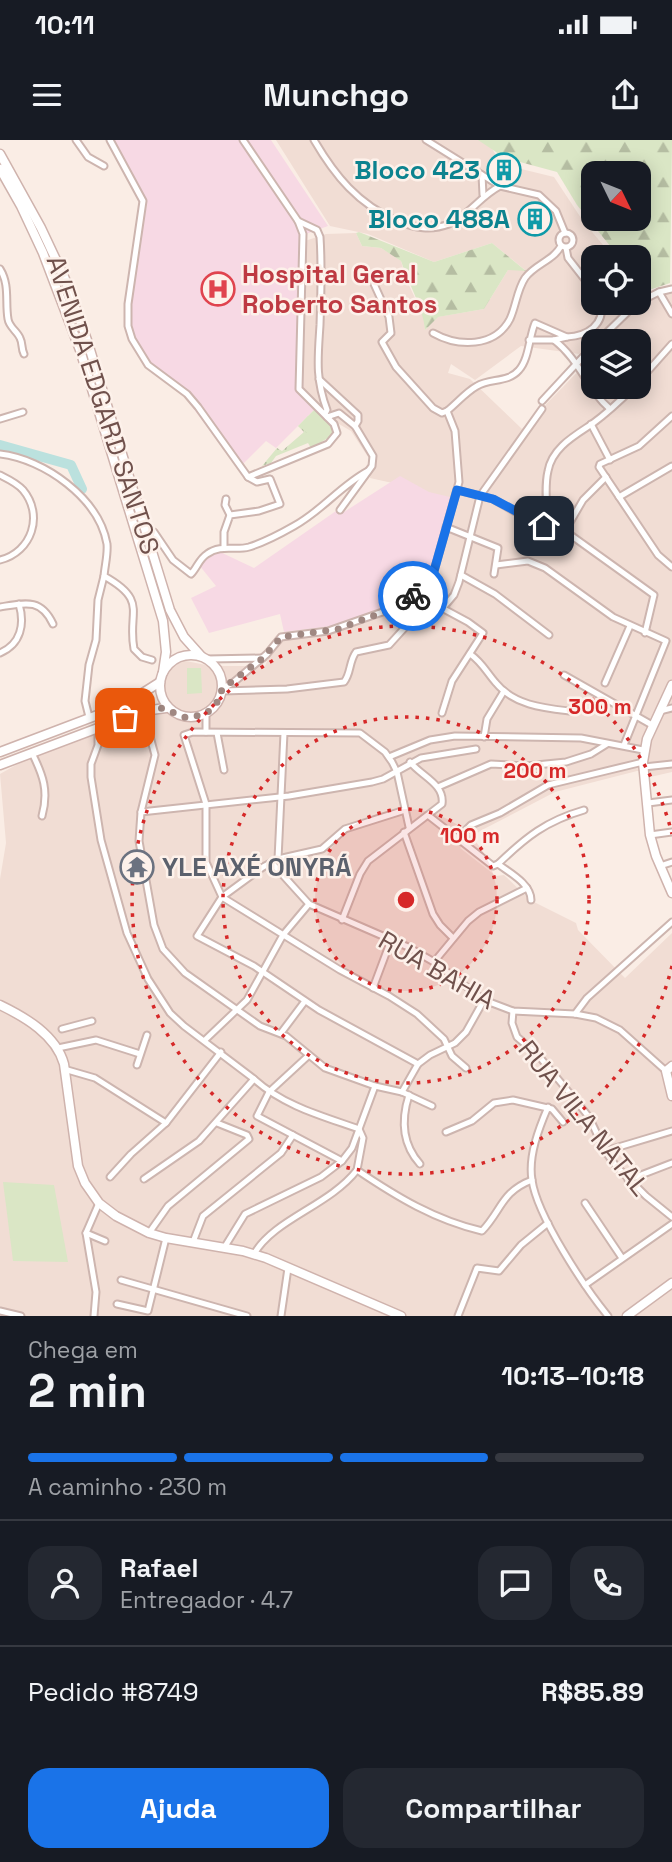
<!DOCTYPE html>
<html lang="pt">
<head>
<meta charset="utf-8">
<style>
  :root { --surface:#171b24; --page:#242831; --text:#f1f3f6; --muted:#9ea1a6; --line:#363941; --accent:#1a73e8 }
  body { margin:0; font-family:"Space Grotesk",sans-serif; background:var(--page); color:var(--text); height:100vh; display:flex; flex-direction:column; font-size:26px; white-space:nowrap }
  * { box-sizing:border-box; margin:0 }
  p { font-size:23px; color:var(--muted) }
  .icon { flex:none; width:38px; height:38px; fill:none; stroke:currentColor; stroke-width:2; stroke-linecap:round; stroke-linejoin:round }
  .map { position:relative; height:1176px; overflow:hidden }
  .panel { display:flex; flex-direction:column; background:var(--surface); flex:1 }
  .panel>* { flex:none }
  .needle { width:46px; rotate:133deg }
  .controls { position:absolute; left:581px; top:21px; display:grid; gap:14px }
  .controls a { display:grid; place-items:center; width:70px; height:70px; border-radius:14px; background:var(--surface); box-shadow:0 4px 18px #0003; font-size:35px }
  .pin { position:absolute; display:grid; place-items:center; width:60px; height:60px; color:#fff; margin:-30px; border-radius:14px; box-shadow:0 4px 10px #0006 }
  .courier { position:absolute; display:grid; place-items:center; width:70px; height:70px; margin:-35px; border:5px solid #1a73e8; border-radius:50%; background:#fff; color:#222; box-shadow:0 2px 9px #0007 }
  .head em { font-style:normal; font-weight:600 }
  .head div { display:flex; flex-direction:column-reverse }
  .head { display:flex; align-items:center; justify-content:space-between; height:119px; padding:0 28px }
  h1 { font-size:46px; font-weight:600; line-height:52px }
  .bar { display:grid; grid-template-columns:repeat(4,1fr); gap:10px 7px; align-content:center; height:84px; padding:0 28px }
  .bar i { height:9px; border-radius:5px; background:var(--line) }
  .bar .selected { background:var(--accent) }
  .bar p { grid-column:span 4 }
  .line { display:flex; align-items:center; gap:18px; padding:0 28px; border-top:2px solid var(--line) }
  .line div { flex:1 }
  .round { display:grid; place-items:center; flex:none; width:74px; height:74px; border-radius:21px; background:var(--page) }
  .primary-button { display:flex; gap:14px; margin-top:auto; padding:14px 28px }
  .primary-button a { flex:1; height:80px; border-radius:21px; background:var(--accent); color:#fff; font-size:28px; font-weight:600; line-height:80px; text-align:center }
  .primary-button a+a { background:var(--page); color:var(--text) }
  .status { display:flex; justify-content:space-between; align-items:center; height:49px; padding:0 35px; background:var(--surface); direction:ltr }
  .status svg { height:19px; fill:currentColor }
  header { display:flex; justify-content:space-between; align-items:center; height:91px; padding:0 28px; background:var(--surface); font-size:32px; font-weight:600 }
  .map>svg:first-child { display:block }
  .residential { fill:#f1ddd4; fill-rule:evenodd }
  .medical { fill:#f7d9e4 }
  .grass { fill:url(#grass-tufts) }
  .forest { fill:url(#forest-firs); fill-rule:evenodd }
  .garden { fill:#dae6c5 }
  .lines { fill:none; stroke-linecap:round; stroke-linejoin:round }
  .river { stroke:#bbe1de; stroke-width:10 }
  .street-casing { stroke:#cdb5af; stroke-width:9 }
  .secondary-casing { stroke:#cfb3ad; stroke-width:11 }
  .street { stroke:#fff; stroke-width:5 }
  .secondary { stroke:#fff; stroke-width:8 }
  .done { stroke:#a08882; stroke-width:7; stroke-dasharray:0 12.6 }
  .route { stroke:#1a73e8; stroke-width:9 }
  .ring { fill:none; stroke:#d62828; stroke-width:3.5; stroke-dasharray:3.5 7 }
  .labels { text-anchor:middle; stroke-width:5; stroke-linejoin:round; paint-order:stroke }
  .culture-label { font-size:26px; font-weight:bold; fill:#0d838f; stroke:#fdf1ea; text-anchor:end }
  .health-label { font-size:26px; font-weight:bold; fill:#be3a42; stroke:#fdf1ea; text-anchor:start }
  .street-label { font-size:26px; fill:#70514c; stroke:#fdf1ea }
  .worship-label { font-size:26px; font-weight:bold; fill:#5b616d; stroke:#fdf1ea; text-anchor:start }
  .centre { fill:#d62828; stroke:#fdf1ea; stroke-width:3.5 }
  .ring-label { font-size:21px; text-anchor:middle; font-weight:bold; fill:#d62828; stroke:#fdf1ea; stroke-width:5; stroke-linejoin:round; paint-order:stroke }
</style>
</head>
<body>
<div class="status"><b>10:11</b><svg viewBox="0 0 49 12"><path d="M0 12V9h3v3zM5 12V6h3v6zM10 12V3h3v9zM15 12V0h3v12zM26 1h20v11H26zM47 4h2v5h-2z"/></svg></div>
<header><svg class="icon" aria-label="menu" viewBox="0 0 24 24"><path d="M4 6h16M4 12h16M4 18h16"/></svg>Munchgo<svg class="icon" aria-label="share" viewBox="0 0 24 24"><path d="M12 15V3M7 8l5-5 5 5M5 13v7h14v-7"/></svg></header>
<div class="map">
<svg width="672" height="1176" viewBox="0 0 672 1176">
  <defs>
    <pattern id="grass-tufts" width="24" height="20" patternUnits="userSpaceOnUse" patternTransform="scale(1.75)"><rect width="24" height="20" fill="#dae6c5"/><path d="M3 7l-1-3M5 7V3M7 7l1-3M15 17l-1-3M17 17v-4M19 17l1-3" fill="none" stroke="#b5bda2"/></pattern>
    <pattern id="forest-firs" width="22" height="20" patternUnits="userSpaceOnUse" patternTransform="scale(1.75)"><rect width="22" height="20" fill="#dae6c5"/><path d="M5 1l3.5 6h-7zM16 11l3.5 6h-7z" fill="#b5bda2"/></pattern>
  </defs>
  <rect width="100%" height="100%" fill="#faede5"/>
  <path class="residential" d="M 276,0 L 481,0 L 490,5 L 501,24 L 554,37 L 583,81 L 613,117 L 593,117 L 593,163 L 636,163 L 657,154 L 672,152 L 672,632 L 646,638 L 646,631 L 637,631 L 555,652 L 480,691 L 460,708 L 496,736 L 504,735 L 530,760 L 576,783 L 578,790 L 625,838 L 672,793 L 672,935 L 668,939 L 672,955 L 672,1176 L 0,1176 L 0,739 L 6,703 L 0,634 L 39,612 L 157,566 L 163,533 L 181,520 L 211,526 L 265,526 L 276,501 L 327,494 L 354,479 L 402,467 L 422,452 L 433,435 L 455,368 L 420,357 L 397,344 L 370,338 L 372,323 L 351,291 L 332,280 L 302,252 L 305,101 L 326,94 L 356,93 L 362,106 L 381,108 L 396,117 L 401,121 L 406,139 L 424,177 L 425,190 L 437,177 L 484,169 L 508,130 L 525,130 L 492,103 L 434,122 L 368,94 L 330,86 ZM 623,175 L 604,201 L 639,201 L 639,247 L 593,247 L 593,216 L 522,289 L 470,239 L 448,233 L 451,224 L 475,240 L 521,206 L 579,214 Z"/>
  <g class="medical">
    <path d="M 113,0 L 271,0 L 328,86 L 306,94 L 303,259 L 314,270 L 276,308 L 266,301 L 238,329 L 179,249 L 143,225 L 125,186 L 147,64 Z"/>
    <path d="M 400,336 L 429,352 L 454,358 L 431,430 L 420,445 L 404,460 L 339,485 L 284,492 L 280,474 L 209,493 L 191,458 L 216,446 L 199,425 L 208,415 L 218,411 L 254,428 L 336,371 L 341,374 Z"/>
  </g>
  <path class="grass" d="M 315,269 C 323,276 336,283 333,295 L 311,308 L 308,303 L 276,316 L 271,323 L 262,326 L 277,308 L 282,311 L 304,292 L 298,286 Z"/>
  <g class="forest">
    <path d="M 478,0 L 672,0 L 670,143 L 646,151 L 639,142 L 639,117 L 619,117 L 577,65 L 557,32 L 505,18 ZM 593,33 L 639,33 L 639,79 L 593,79 Z"/>
    <path d="M 359,92 L 434,122 L 492,103 L 526,131 L 508,130 L 484,169 L 438,177 L 425,190 C 423,166 408,144 401,121 L 381,108 L 362,106 L 356,93 Z"/>
  </g>
  <g class="garden">
    <path d="M 308,276 L 325,291 L 316,301 L 299,286 Z"/>
    <path d="M 187,528 L 201,528 L 202,553 L 187,554 Z"/>
    <path d="M 3,1042 L 54,1045 L 68,1122 L 13,1121 Z"/>
  </g>
  <g class="lines">
    <path class="river" d="M 0,305 L 71,325 L 82,349"/>
    <defs>
      <g id="street">
        <path d="M 76,0 L 88,17 L 104,26"/>
        <path d="M 110,0 L 143,61 L 128,164 L 128,186 L 132,199 L 148,225 L 187,254 L 198,267 L 248,337 L 257,342 L 270,339 L 280,364 L 259,371 L 230,375 L 224,392 L 224,407"/>
        <path d="M 243,0 L 298,81 L 303,94 L 299,249 L 334,284 L 337,293 L 328,304 L 248,337"/>
        <path d="M 314,0 C 335,36 358,64 397,81 C 415,88 431,91 449,84 C 471,74 479,57 500,46"/>
        <path d="M 426,0 L 500,46 L 539,55 L 556,71 L 565,93"/>
        <path d="M 482,35 L 483,55"/>
        <path d="M 298,81 L 317,90 L 320,97 C 322,126 321,156 320,185 C 318,217 315,238 327,270 L 325,274"/>
        <circle cx="566" cy="100" r="7"/>
        <path d="M 566,108 L 568,118 L 593,150"/>
        <path d="M 0,129 C 10,145 5,162 8,179 C 9,187 17,191 20,198 C 23,204 21,208 24,214"/>
        <path d="M 374,144 L 389,177 L 391,193 L 382,202 L 396,227 L 433,268 L 442,273 L 447,271"/>
        <path d="M 659,152 L 672,174"/>
        <path d="M 639,162 L 659,152 L 672,149"/>
        <path d="M 433,193 C 458,207 495,208 510,179 C 516,166 517,150 525,138 C 535,124 553,121 561,106"/>
        <path d="M 567,197 C 587,196 605,185 601,163"/>
        <path d="M 554,200 C 581,221 587,250 610,269"/>
        <path d="M 598,201 L 637,163"/>
        <path d="M 319,239 L 358,275 L 358,281 L 355,286"/>
        <path d="M 639,241 L 672,204"/>
        <path d="M 634,247 C 621,260 607,273 592,284 C 574,296 552,308 548,331 C 544,348 547,369 548,386 L 565,391 L 654,455 L 645,493"/>
        <path d="M 542,261 L 593,206"/>
        <path d="M 672,276 L 639,306 L 600,324 L 599,327 L 658,415 L 672,427"/>
        <path d="M 327,277 L 339,273 L 355,286 L 373,316 L 372,326 L 340,370"/>
        <path d="M 0,279 L 23,272"/>
        <path d="M 591,284 L 610,320"/>
        <path d="M 0,314 C 44,319 99,358 107,404 C 108,414 105,425 104,436 C 149,461 127,472 134,509 L 142,517 L 152,520"/>
        <path d="M 0,335 C 8,339 17,343 23,350 C 44,375 32,412 0,420"/>
        <path d="M 457,350 L 493,359 L 526,378 L 548,386"/>
        <path d="M 619,357 L 672,326"/>
        <path d="M 226,359 L 225,365 L 230,375"/>
        <path d="M 446,387 L 498,408 L 494,434"/>
        <path d="M 565,391 L 583,360 L 606,337"/>
        <path d="M 154,392 L 173,420 L 191,434 C 197,428 199,419 207,414 C 221,404 235,411 249,407 C 265,402 280,394 294,386 C 323,370 340,346 368,331"/>
        <path d="M 496,425 L 528,421 L 545,428 L 613,477 L 666,501 L 624,605"/>
        <path d="M 461,435 L 495,454 L 549,495"/>
        <path d="M 416,454 L 468,482 L 483,493 L 452,541 L 442,573"/>
        <path d="M 0,467 C 25,463 41,458 53,484"/>
        <path d="M 443,468 L 454,455 L 459,442 L 480,356 L 542,269"/>
        <path d="M 0,513 C 21,504 25,484 19,464"/>
        <path d="M 470,514 C 482,522 487,533 496,543 C 514,565 543,568 569,571"/>
        <path d="M 207,519 L 263,518"/>
        <path d="M 564,535 L 652,585"/>
        <path d="M 605,543 L 630,486"/>
        <path d="M 222,549 L 234,542 L 267,514 L 281,497 L 328,491 L 394,468 L 416,454 L 434,431 L 459,342 L 455,291 L 447,271 C 457,263 466,252 477,246 C 490,238 508,243 519,230 C 529,219 529,197 535,183 L 567,197 L 554,200 L 529,200"/>
        <path d="M 222,551 L 287,549 L 344,542 C 351,534 349,521 356,512 L 389,505 L 428,462"/>
        <path d="M 143,571 L 155,615 L 141,672 L 139,701 L 154,785 L 163,809 L 185,833 L 260,886 L 286,896 L 325,928 L 375,946 L 402,952 L 432,966"/>
        <path d="M 660,571 L 672,568"/>
        <path d="M 89,577 L 85,561 L 89,525 L 96,500 L 98,460 L 104,436"/>
        <path d="M 98,588 L 98,605 L 91,624 L 91,637 L 101,700 L 127,793 L 148,839 L 170,873 L 184,886 L 254,939"/>
        <path d="M 206,592 L 206,574"/>
        <path d="M 217,593 L 224,630"/>
        <path d="M 484,597 L 487,579 L 504,551"/>
        <path d="M 32,613 C 43,635 49,651 42,676"/>
        <path d="M 389,617 L 430,600 L 455,596 L 581,598 L 643,610"/>
        <path d="M 644,627 L 672,624"/>
        <path d="M 438,647 L 491,624 L 526,626 L 566,622 L 591,614 L 607,604"/>
        <path d="M 648,663 L 672,660"/>
        <path d="M 405,670 L 345,689 L 322,709 L 278,719 L 263,727 L 222,757 L 197,796 L 254,826 L 319,870 L 418,924"/>
        <path d="M 141,672 L 289,656 L 372,642 L 383,639 L 421,618 L 476,609"/>
        <path d="M 429,676 L 493,726 L 498,724 C 526,697 546,681 584,670"/>
        <path d="M 409,687 L 397,632 L 392,622 L 385,612 L 360,593 L 193,592 L 184,595 L 206,664 L 206,722 L 222,757 L 340,830 L 389,856 L 417,874 L 444,899 L 452,916 L 466,928"/>
        <path d="M 404,692 L 433,774 L 440,785 L 453,798"/>
        <path d="M 650,695 L 672,692"/>
        <path d="M 457,699 L 471,685 L 500,673 L 548,645 L 643,622"/>
        <path d="M 278,719 L 284,593"/>
        <path d="M 271,722 L 309,764 L 408,807 L 434,822 L 484,860 L 513,871 L 575,874 L 596,878 L 620,890 L 666,931"/>
        <path d="M 498,724 C 510,733 531,744 531,760"/>
        <path d="M 660,726 L 672,722"/>
        <path d="M 342,780 L 360,734 L 368,721 L 442,664 C 445,644 421,636 410,622"/>
        <path d="M 434,822 L 468,781 L 479,772 L 527,748"/>
        <path d="M 373,848 L 391,800"/>
        <path d="M 513,871 L 512,883 L 517,897 L 538,915 L 577,962 L 589,977 L 605,1011 L 616,1026 L 646,1056 L 672,1077"/>
        <path d="M 575,874 L 587,858 L 672,782"/>
        <path d="M 62,889 L 92,881"/>
        <path d="M 281,893 L 305,861"/>
        <path d="M 205,900 L 247,860 L 283,795 L 309,764"/>
        <path d="M 58,908 L 96,900 L 140,914"/>
        <path d="M 308,916 L 269,952 L 257,976 L 342,1021"/>
        <path d="M 137,925 L 147,895"/>
        <path d="M 64,929 L 95,938 L 166,983"/>
        <path d="M 402,952 L 418,924 L 430,915 L 455,903 L 466,892 L 484,860"/>
        <path d="M 409,955 C 401,980 402,1004 420,1024"/>
        <path d="M 548,967 C 539,988 528,1016 532,1040 C 537,1076 585,1148 608,1176"/>
        <path d="M 446,992 L 472,981 L 494,963 L 513,960 L 552,969 L 563,982"/>
        <path d="M 605,1011 L 672,991"/>
        <path d="M 110,1037 L 131,1014 L 166,983 L 221,912"/>
        <path d="M 144,1039 L 199,1001 L 254,939 C 284,966 322,976 359,989 L 363,998 L 357,1030 C 397,1057 435,1080 482,1091 C 502,1070 501,1052 532,1040"/>
        <path d="M 628,1040 L 672,1023"/>
        <path d="M 585,1063 L 622,1118"/>
        <path d="M 86,1093 L 105,1101"/>
        <path d="M 149,1093 L 168,1066 L 249,999 L 247,995 L 217,983"/>
        <path d="M 193,1102 L 203,1076 L 281,1013 L 293,995"/>
        <path d="M 224,1108 L 245,1074 L 321,1037 L 342,1021 L 352,1008 L 375,946"/>
        <path d="M 254,1114 C 274,1079 329,1066 357,1030"/>
        <path d="M 121,1140 L 247,1176"/>
        <path d="M 585,1145 L 672,1084"/>
        <path d="M 117,1164 L 148,1171 L 166,1098"/>
        <path d="M 0,1171 L 21,1176"/>
        <path d="M 94,1176 L 96,1152 L 86,1093 L 99,1063"/>
        <path d="M 281,1176 L 288,1128"/>
        <path d="M 458,1176 L 477,1128 L 499,1131 L 521,1105 L 548,1083"/>
      </g>
      <g id="secondary">
        <path d="M 0,14 L 41,88 L 65,139 L 87,200 L 170,470 L 184,497 L 201,516"/>
        <path d="M 0,29 L 21,66 L 43,113 L 80,210 L 163,481 L 166,512 L 163,532"/>
        <circle cx="191" cy="546" r="31"/>
        <path d="M 672,545 L 647,599 L 643,622 L 650,695 L 656,716 L 672,753"/>
        <path d="M 0,612 L 124,565 L 160,542"/>
        <path d="M 0,625 L 143,571 L 166,568"/>
        <path d="M 0,865 C 25,877 56,895 64,924 L 78,1026 L 85,1043 L 99,1063 L 116,1076 L 149,1093 L 166,1098 L 243,1111 L 266,1118 L 401,1176"/>
        <path d="M 672,926 L 666,931 L 672,956"/>
        <path d="M 627,1176 L 672,1143"/>
      </g>
    </defs>
    <use href="#street" class="street-casing"/>
    <use href="#secondary" class="secondary-casing"/>
    <use href="#street" class="street"/>
    <use href="#secondary" class="secondary"/>
  </g>
  <g class="lines">
    <path class="done" d="M 125,578 L 162,568 L 187,578 L 206,574 L 219,560 L 222,549 L 263,518 L 281,497 L 338,489 L 394,468 L 413,456"/>
    <path class="route" d="M 413,456 L 426,444 L 434,431 L 457,350 L 493,359 L 544,386"/>
  </g>
  <circle cx="406" cy="760" r="91" fill="#d62828" fill-opacity=".12"/>
  <g class="ring">
    <circle cx="406" cy="760" r="91"/>
    <circle cx="406" cy="760" r="183"/>
    <path d="M672 826A274 274 0 1 1 672 694"/>
  </g>
  <defs>
    <symbol id="building-ring" viewBox="-11 -11 22 22"><circle r="9.5" fill="#fdf1ea" stroke="#0f9aa8" stroke-width="1.5"/><path d="M-4-6H4V6H1V3H-1V6H-4ZM-2.5-4.3h1.7v1.8h-1.7ZM.8-4.3h1.7v1.8H.8ZM-2.5-1h1.7V.8h-1.7ZM.8-1h1.7V.8H.8Z" fill="#0f9aa8"/></symbol>
    <symbol id="hospital-ring" viewBox="-11 -11 22 22"><circle r="9.5" fill="#fdf1ea" stroke="#e0444e" stroke-width="1.5"/><path d="M-5-5h3v3.5h4V-5h3V5h-3V1.5h-4V5h-3Z" fill="#e0444e"/></symbol>
    <symbol id="temple-ring" viewBox="-11 -11 22 22"><circle r="9.5" fill="#fdf1ea" stroke="#6b7280" stroke-width="1.5"/><path d="M0-6L5-2H3V0L6.5 2.5H4V6H1.5V3h-3V6H-4V2.5H-6.5L-3 0V-2H-5Z" fill="#6b7280"/></symbol>
  </defs>
  <g fill-rule="evenodd">
    <use href="#building-ring" x="485" y="11" width="38" height="38"/>
    <use href="#building-ring" x="516" y="60" width="38" height="38"/>
    <use href="#hospital-ring" x="199" y="130" width="38" height="38"/>
    <use href="#temple-ring" x="118" y="708" width="38" height="38"/>
  </g>
  <g class="labels">
    <g class="culture-label">
      <text x="480" y="39">Bloco 423</text>
      <text x="510" y="88">Bloco 488A</text>
    </g>
    <g class="health-label">
      <text x="242" y="143">Hospital Geral<tspan x="242" dy="30">Roberto Santos</tspan></text>
    </g>
    <g class="street-label">
      <text transform="translate(103 265) rotate(72)" y="9">AVENIDA EDGARD SANTOS</text>
      <text transform="translate(437 830) rotate(30)" y="9">RUA BAHIA</text>
      <text transform="translate(584 978) rotate(51)" y="9">RUA VILA NATAL</text>
    </g>
    <g class="worship-label">
      <text x="162" y="736">YLE AXÉ ONYRÁ</text>
    </g>
  </g>
  <circle cx="406" cy="760" r="10" class="centre"/>
  <g class="ring-label">
    <text x="600" y="574">300 m</text>
    <text x="535" y="638">200 m</text>
    <text x="470" y="703">100 m</text>
  </g>
</svg>
<div class="controls">
<a><svg class="needle" viewBox="-14 -14 28 28"><path d="M0-13l5 13h-10z" fill="#e53935"/><path d="M0 13l5-13h-10z" fill="#9ea1a6"/></svg></a>
<a><svg class="icon" aria-label="locate" viewBox="0 0 24 24"><circle cx="12" cy="12" r="6"/><path d="M12 2v4M12 18v4M2 12h4M18 12h4"/></svg></a>
<a><svg class="icon" aria-label="layers" viewBox="0 0 24 24"><path d="M12 4l9 5-9 5-9-5zM3 14l9 5 9-5"/></svg></a>
</div>
<div class="pin" style="left:125px;top:578px;background:#ea580c"><svg class="icon" aria-label="bag" viewBox="0 0 24 24"><path d="M5 8h14l-1 12H6zM9 8a3 3 0 0 1 6 0"/></svg></div>
<div class="pin" style="left:544px;top:386px;background:#1f2937"><svg class="icon" aria-label="home" viewBox="0 0 24 24"><path d="M3 11l9-7 9 7M6 9v11h12V9"/></svg></div>
<div class="courier" style="left:413px;top:456px"><svg class="icon" aria-label="bike" viewBox="0 0 24 24"><circle cx="6" cy="16" r="4"/><circle cx="18" cy="16" r="4"/><path d="M6 16l4-8h5l3 8M10 8l3 8H6M13 5h3"/></svg></div>
</div>
<section class="panel">
<div class="head"><div><h1>2 min</h1><p>Chega em</p></div><em>10:13–10:18</em></div>
<div class="bar"><i class="selected"></i><i class="selected"></i><i class="selected"></i><i></i><p>A caminho · 230 m</p></div>
<div class="line" style="height:126px"><a class="round"><svg class="icon" aria-label="person" viewBox="0 0 24 24"><circle cx="12" cy="8" r="4"/><path d="M4 21q1-7 8-7t8 7"/></svg></a><div><b>Rafael</b><p>Entregador · 4.7</p></div><a class="round"><svg class="icon" aria-label="chat" viewBox="0 0 24 24"><path d="M4 5h16v11H9l-5 4z"/></svg></a><a class="round"><svg class="icon" aria-label="phone" viewBox="0 0 24 24"><path d="M5 4h4l2 5-3 2q2 4 5 5l2-3 5 2v4C11 20 4 13 5 4z"/></svg></a></div>
<div class="line" style="height:91px"><div>Pedido #8749</div><b>R$85.89</b></div>
<div class="primary-button"><a>Ajuda</a><a>Compartilhar</a></div>
</section>
</body>
</html>
